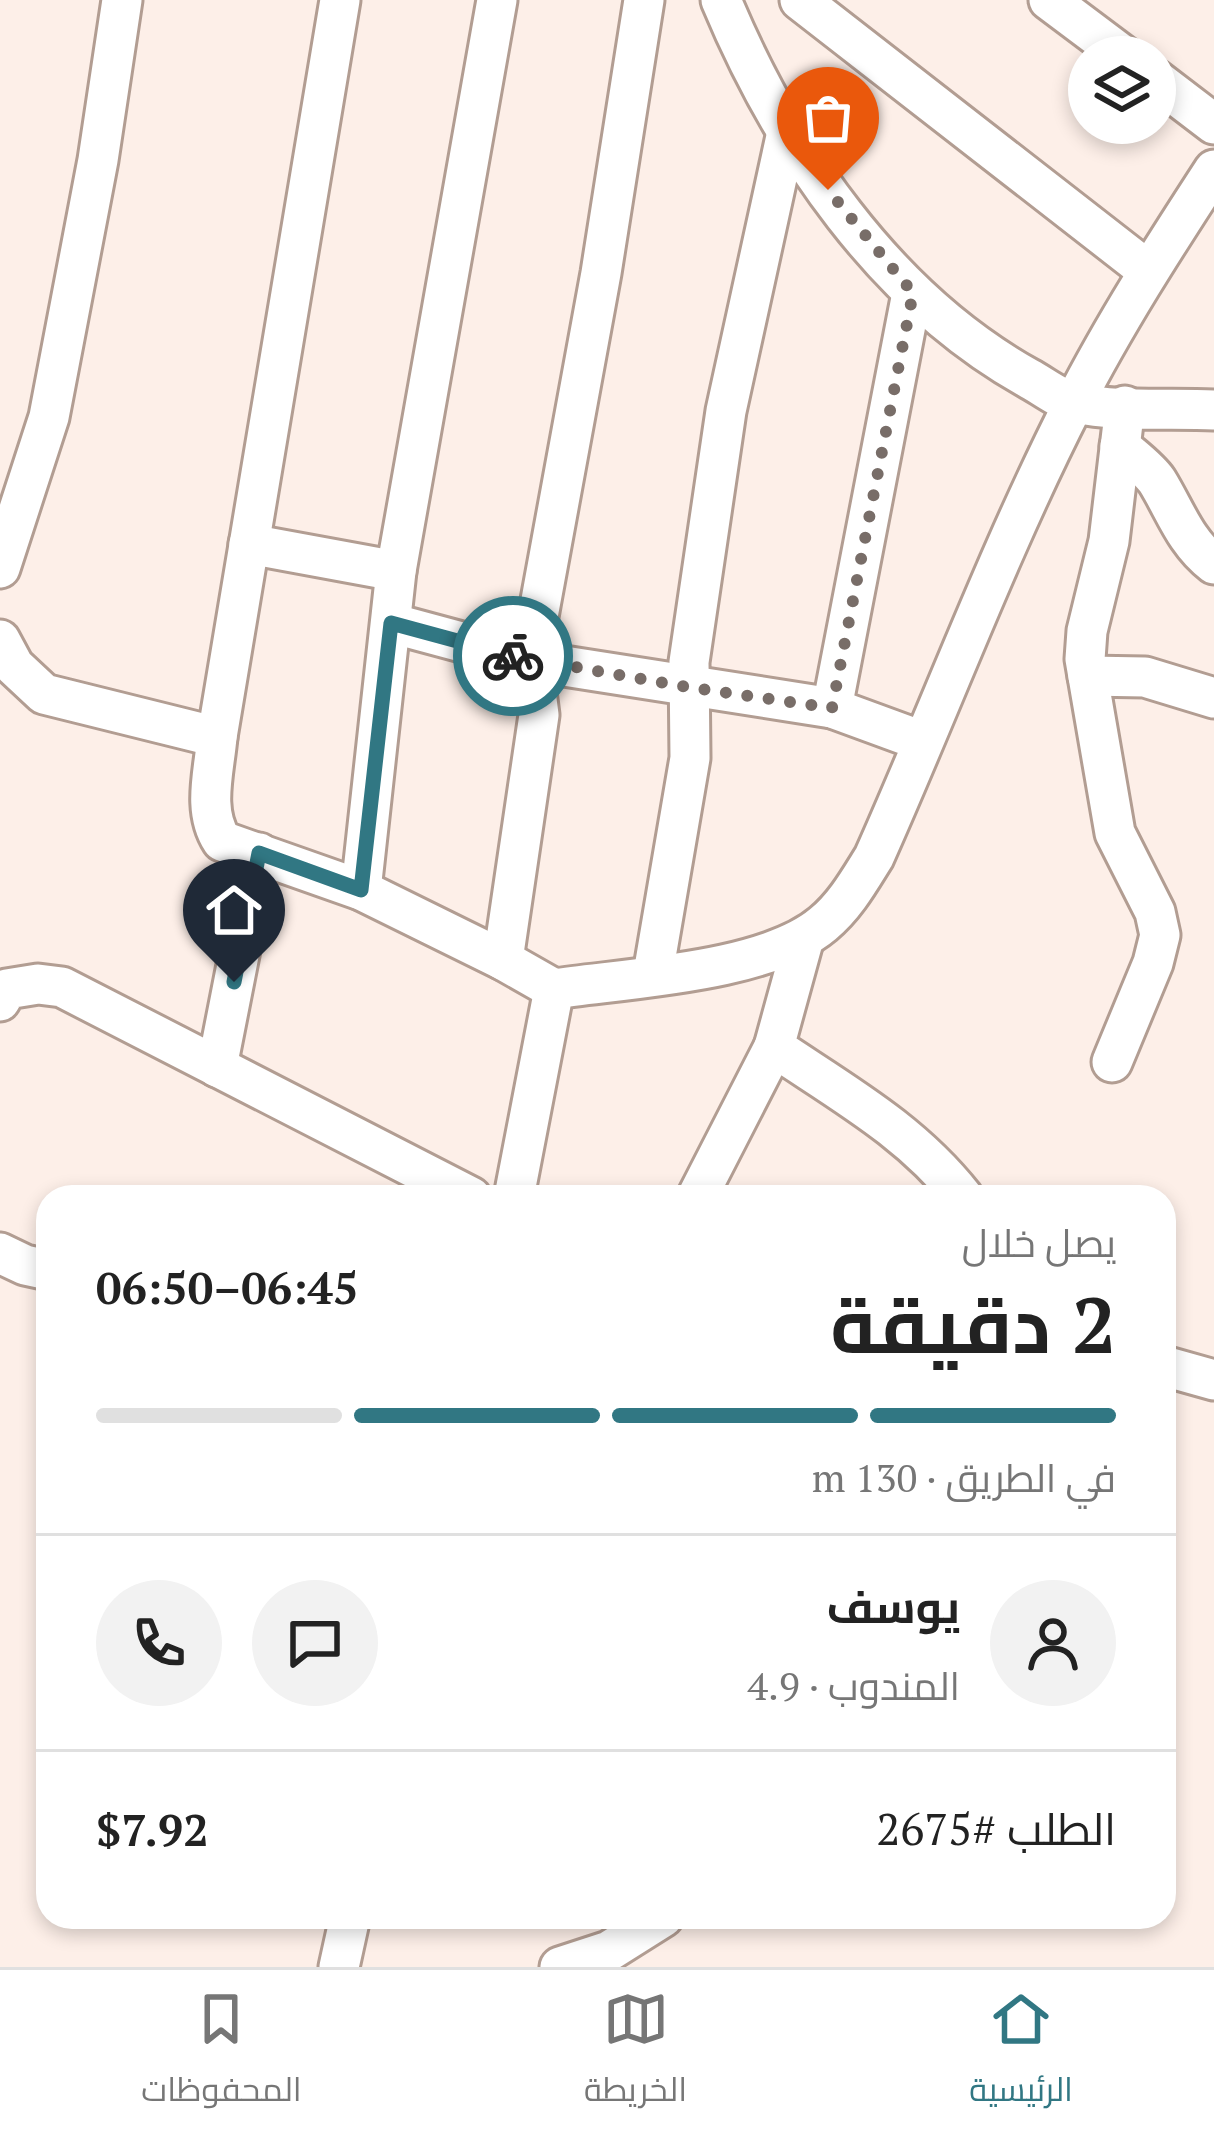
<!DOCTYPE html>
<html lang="ar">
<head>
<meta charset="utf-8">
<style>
  :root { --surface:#fff; --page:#f2f2f2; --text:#222; --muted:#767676; --line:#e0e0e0; --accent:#317783 }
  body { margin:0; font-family:"PT Serif",Cairo,serif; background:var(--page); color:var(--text); direction:rtl; height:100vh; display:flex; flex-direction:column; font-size:45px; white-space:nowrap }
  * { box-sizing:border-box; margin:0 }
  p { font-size:39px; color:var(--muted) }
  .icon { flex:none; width:66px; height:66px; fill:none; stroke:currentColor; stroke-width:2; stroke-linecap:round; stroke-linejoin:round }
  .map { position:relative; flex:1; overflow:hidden; direction:ltr }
  .panel { position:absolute; left:36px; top:1185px; width:1140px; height:744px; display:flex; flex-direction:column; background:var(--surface); border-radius:36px; box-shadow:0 6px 18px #0003; direction:rtl }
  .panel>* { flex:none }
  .tools { position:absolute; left:1068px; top:36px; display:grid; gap:24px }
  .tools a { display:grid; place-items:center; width:108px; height:108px; border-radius:50%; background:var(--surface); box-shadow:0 6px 18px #0003; font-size:60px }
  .pin { position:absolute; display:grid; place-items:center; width:102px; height:102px; color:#fff; margin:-123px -51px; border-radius:50% 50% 50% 0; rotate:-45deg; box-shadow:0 0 12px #0007 }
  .pin .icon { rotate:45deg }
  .courier { position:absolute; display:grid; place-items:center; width:120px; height:120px; margin:-60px; border:9px solid #317783; border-radius:50%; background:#fff; color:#222; box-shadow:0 3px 15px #0007 }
  .summary em { font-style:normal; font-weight:700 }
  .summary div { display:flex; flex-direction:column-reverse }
  .summary { display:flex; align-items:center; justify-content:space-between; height:204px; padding:0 60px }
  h1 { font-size:78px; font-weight:700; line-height:90px }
  .bar { display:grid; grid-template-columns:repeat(4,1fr); gap:18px 12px; align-content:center; height:144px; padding:0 60px }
  .bar i { height:15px; border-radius:9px; background:var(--line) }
  .bar .on { background:var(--accent) }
  .bar p { grid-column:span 4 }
  .line { display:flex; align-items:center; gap:30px; padding:0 60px; border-top:3px solid var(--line) }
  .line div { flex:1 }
  .round { display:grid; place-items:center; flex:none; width:126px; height:126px; border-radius:63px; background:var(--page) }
  .tab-bar { display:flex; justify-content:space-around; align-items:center; height:168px; border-top:3px solid var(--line); background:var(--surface); font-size:33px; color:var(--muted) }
  .tab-bar a { display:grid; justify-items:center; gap:6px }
  .tab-bar .on { color:var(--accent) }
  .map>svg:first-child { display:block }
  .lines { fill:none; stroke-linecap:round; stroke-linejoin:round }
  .minor-casing { stroke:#b29d92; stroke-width:45 }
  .minor { stroke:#fff; stroke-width:39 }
  .done { stroke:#786d68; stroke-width:12; stroke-dasharray:0 21.6 }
  .route { stroke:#317783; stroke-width:15 }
</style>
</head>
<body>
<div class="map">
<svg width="1214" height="1967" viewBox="0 0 1214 1967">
  <rect width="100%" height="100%" fill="#fdefe8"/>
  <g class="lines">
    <defs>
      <g id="minor">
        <path d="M 340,0 L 217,737 C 214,772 202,810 222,841 L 361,890 L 503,960 L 554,989"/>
        <path d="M 721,0 C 783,149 885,298 1028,378 C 1043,386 1060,400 1076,403 C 1114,412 1174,408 1214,410"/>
        <path d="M 800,0 L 1147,270"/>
        <path d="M 1049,0 L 1125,57"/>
        <path d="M 1155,79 L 1214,124"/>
        <path d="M 912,293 L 832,708 L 922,741"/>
        <path d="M 1120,446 C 1132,457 1148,468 1157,481 C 1175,510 1185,542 1214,564"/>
        <path d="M 249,544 L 396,571"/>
        <path d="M 0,568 L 49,417 L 98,160 L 122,0"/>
        <path d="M 391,623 L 532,661 L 832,708"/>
        <path d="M 0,640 L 14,666 L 44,694 L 217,737"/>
        <path d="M 1088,676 L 1145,677 L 1214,698"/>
        <path d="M 361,890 L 396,571 L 497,0"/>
        <path d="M 804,938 L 774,1047 C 844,1094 911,1131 963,1197"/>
        <path d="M 503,960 L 539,715 L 532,661 L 535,633 L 601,273 L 644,0"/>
        <path d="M 653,974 L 690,758 L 689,662 L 726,411 L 787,132"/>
        <path d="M 0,1001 L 7,989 L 38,984 L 62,987 L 471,1197"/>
        <path d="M 1112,1062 L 1153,963 L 1160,935 L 1155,912 L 1115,833 L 1085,659 L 1087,631 L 1109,541 L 1125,406"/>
        <path d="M 217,1067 L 259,853"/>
        <path d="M 514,1197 L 554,989 C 630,978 766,972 823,924 C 845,906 859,881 874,857 C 941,707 998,552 1073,405 C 1115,323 1164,247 1214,170"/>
        <path d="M 697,1197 L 774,1047"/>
        <path d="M 0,1253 L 25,1265 L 48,1270"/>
        <path d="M 1164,1366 L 1214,1380"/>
        <path d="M 339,1967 L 350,1917"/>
        <path d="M 560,1967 L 609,1951 L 663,1917"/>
      </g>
    </defs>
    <use href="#minor" class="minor-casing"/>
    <use href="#minor" class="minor"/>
  </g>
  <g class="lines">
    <path class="done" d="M 513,656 L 687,687 L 832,708 L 913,293 L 828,190"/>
    <path class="route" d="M 234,982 L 259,853 L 361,890 L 391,623 L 513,656"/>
  </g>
</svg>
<div class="tools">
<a><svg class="icon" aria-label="layers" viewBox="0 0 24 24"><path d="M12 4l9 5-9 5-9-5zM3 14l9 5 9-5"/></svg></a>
</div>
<div class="pin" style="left:828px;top:190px;background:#ea580c"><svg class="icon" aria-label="bag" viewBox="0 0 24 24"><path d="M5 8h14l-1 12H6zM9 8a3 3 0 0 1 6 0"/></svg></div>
<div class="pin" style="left:234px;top:982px;background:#1f2937"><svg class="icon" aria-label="home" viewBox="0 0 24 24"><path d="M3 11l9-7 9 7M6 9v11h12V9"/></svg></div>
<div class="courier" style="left:513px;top:656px"><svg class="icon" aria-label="bike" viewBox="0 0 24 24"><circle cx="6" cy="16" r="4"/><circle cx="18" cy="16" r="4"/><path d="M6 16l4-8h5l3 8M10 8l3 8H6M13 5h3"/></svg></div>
<section class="panel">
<div class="summary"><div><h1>2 دقيقة</h1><p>يصل خلال</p></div><em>06:45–06:50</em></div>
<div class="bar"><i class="on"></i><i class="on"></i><i class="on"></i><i></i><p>في الطريق · 130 m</p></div>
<div class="line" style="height:216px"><a class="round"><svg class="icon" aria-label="person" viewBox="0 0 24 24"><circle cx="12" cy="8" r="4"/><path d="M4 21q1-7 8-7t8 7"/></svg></a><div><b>يوسف</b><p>المندوب · 4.9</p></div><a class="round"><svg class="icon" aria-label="chat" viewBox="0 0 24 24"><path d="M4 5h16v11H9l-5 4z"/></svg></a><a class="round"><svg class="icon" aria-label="phone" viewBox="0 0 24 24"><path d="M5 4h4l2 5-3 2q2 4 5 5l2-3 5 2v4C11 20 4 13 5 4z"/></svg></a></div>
<div class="line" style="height:156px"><div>الطلب #2675</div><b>$7.92</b></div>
</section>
</div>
<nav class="tab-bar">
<a class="on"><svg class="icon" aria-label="home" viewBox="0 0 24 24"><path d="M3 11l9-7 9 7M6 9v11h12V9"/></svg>الرئيسية</a>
<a><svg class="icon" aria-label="map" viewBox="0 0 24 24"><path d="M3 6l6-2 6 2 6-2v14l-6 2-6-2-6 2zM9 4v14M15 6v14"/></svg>الخريطة</a>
<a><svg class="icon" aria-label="saved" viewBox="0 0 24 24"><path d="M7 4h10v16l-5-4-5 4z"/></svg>المحفوظات</a>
</nav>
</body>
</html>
